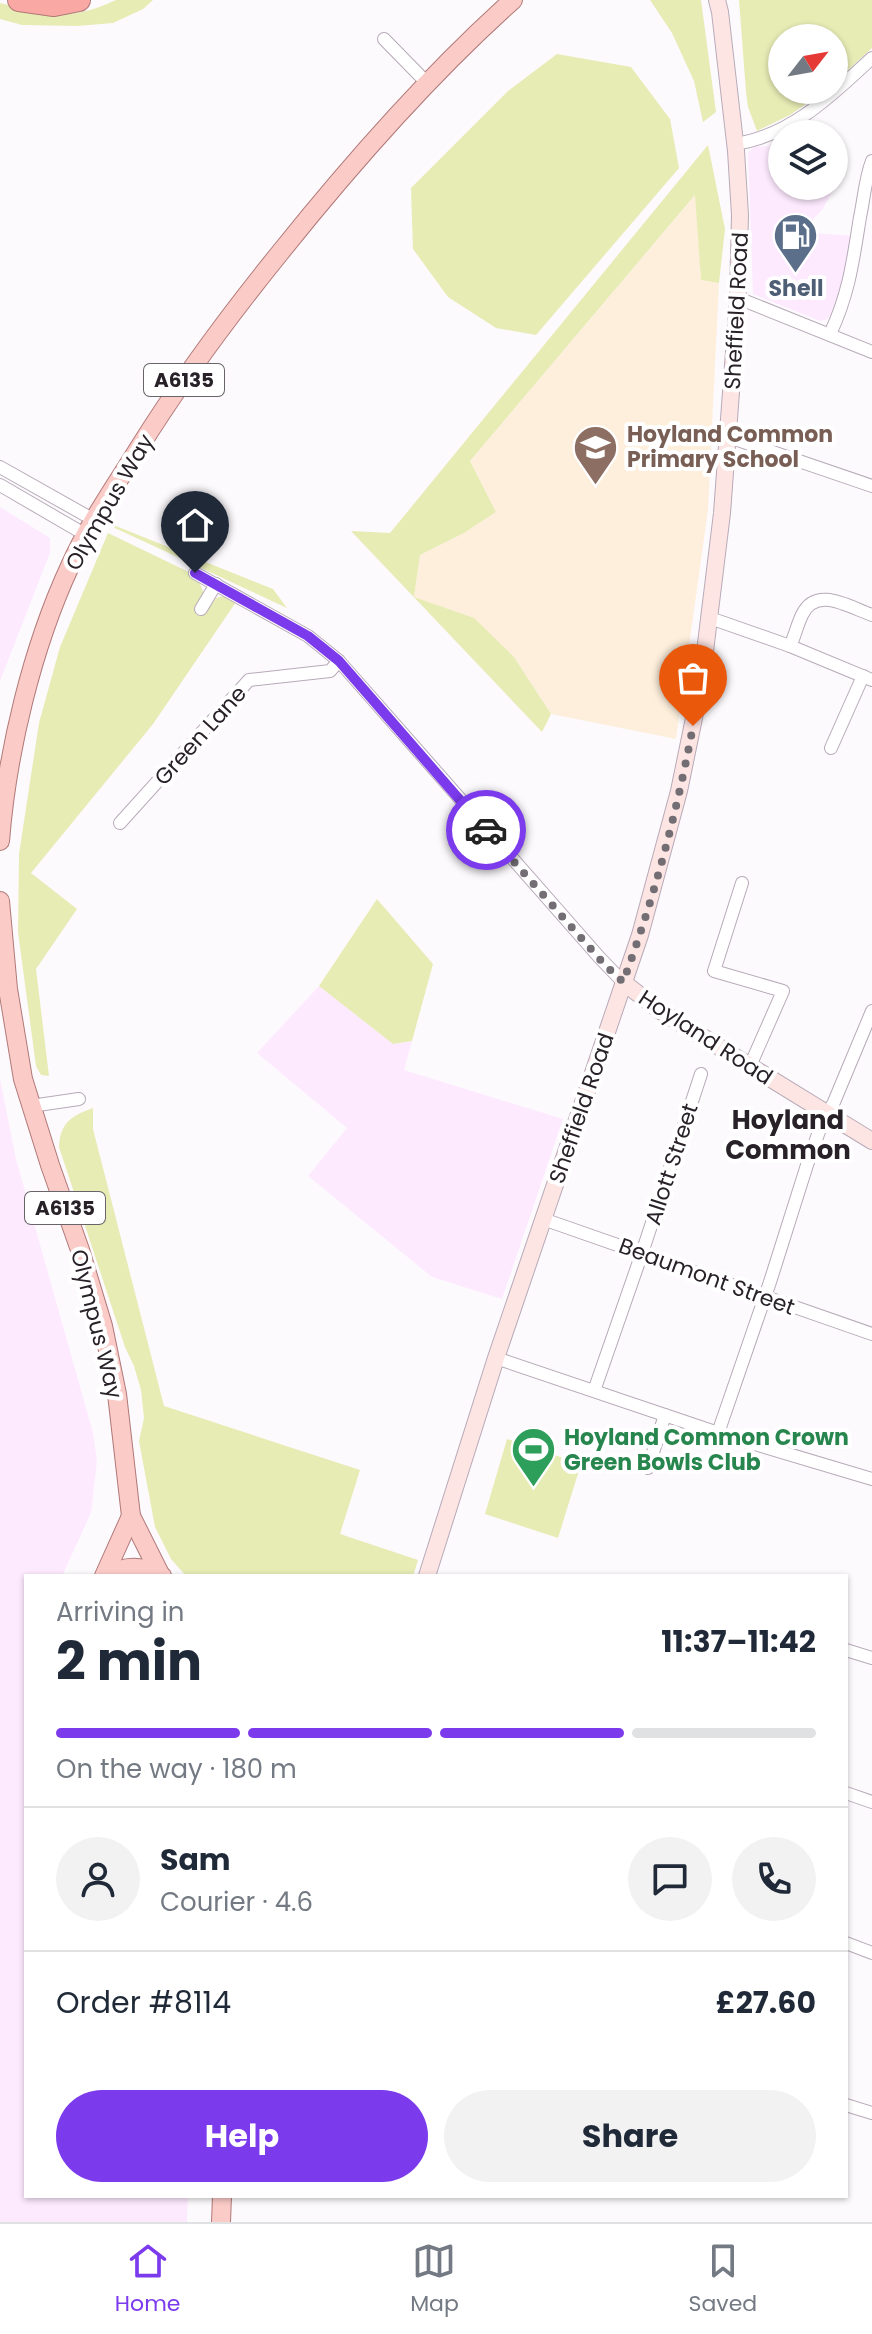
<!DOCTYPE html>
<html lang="en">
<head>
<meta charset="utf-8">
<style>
  :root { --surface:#fff; --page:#f2f2f3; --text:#1f2937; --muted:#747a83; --line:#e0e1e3; --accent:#7c3aed }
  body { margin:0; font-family:Poppins,sans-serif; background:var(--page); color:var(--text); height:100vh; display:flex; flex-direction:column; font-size:30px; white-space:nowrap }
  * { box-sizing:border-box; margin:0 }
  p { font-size:26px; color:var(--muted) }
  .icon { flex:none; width:44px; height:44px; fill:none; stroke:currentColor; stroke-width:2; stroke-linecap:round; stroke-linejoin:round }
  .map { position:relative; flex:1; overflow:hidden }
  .details { position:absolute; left:24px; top:1574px; width:824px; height:624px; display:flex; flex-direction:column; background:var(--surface); border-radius:0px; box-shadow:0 2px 6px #0004 }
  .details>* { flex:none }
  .needle { width:52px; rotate:59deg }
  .fabs { position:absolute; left:768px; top:24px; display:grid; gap:16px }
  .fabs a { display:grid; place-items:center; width:80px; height:80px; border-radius:50%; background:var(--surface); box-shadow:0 2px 6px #0004; font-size:40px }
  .pin { position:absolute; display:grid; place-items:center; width:68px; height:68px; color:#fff; margin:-82px -34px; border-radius:50% 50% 50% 0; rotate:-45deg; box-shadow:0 0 8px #0007 }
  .pin .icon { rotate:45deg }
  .courier { position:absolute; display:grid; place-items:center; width:80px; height:80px; margin:-40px; border:6px solid #7c3aed; border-radius:50%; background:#fff; color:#222; box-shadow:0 2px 10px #0007 }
  .overview em { font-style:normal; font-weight:700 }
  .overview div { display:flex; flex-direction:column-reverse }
  .overview { display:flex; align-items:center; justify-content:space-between; height:136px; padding:0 32px }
  h1 { font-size:52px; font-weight:700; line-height:60px }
  .bar { display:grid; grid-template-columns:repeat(4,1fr); gap:12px 8px; align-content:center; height:96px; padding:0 32px }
  .bar i { height:10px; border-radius:6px; background:var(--line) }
  .bar .active { background:var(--accent) }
  .bar p { grid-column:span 4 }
  .line { display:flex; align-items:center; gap:20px; padding:0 32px; border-top:2px solid var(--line) }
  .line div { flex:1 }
  .round { display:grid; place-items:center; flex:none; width:84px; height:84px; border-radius:42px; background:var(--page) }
  .primary-button { display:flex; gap:16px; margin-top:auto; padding:16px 32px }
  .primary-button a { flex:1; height:92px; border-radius:48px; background:var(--accent); color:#fff; font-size:32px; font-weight:700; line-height:92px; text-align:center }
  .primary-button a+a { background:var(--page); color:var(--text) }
  .tab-bar { display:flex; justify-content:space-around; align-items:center; height:112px; border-top:2px solid var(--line); background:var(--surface); font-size:22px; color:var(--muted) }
  .tab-bar a { display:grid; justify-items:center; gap:4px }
  .tab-bar .active { color:var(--accent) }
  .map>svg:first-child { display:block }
  .built { fill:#feeaff }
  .education { fill:#feefdc }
  .green { fill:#e7ebb4 }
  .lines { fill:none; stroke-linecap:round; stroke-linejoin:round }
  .street-casing { stroke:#b7aab8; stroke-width:14 }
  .secondary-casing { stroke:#b7aab8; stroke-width:18 }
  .primary-casing { stroke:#b07978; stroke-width:20 }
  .highway-casing { stroke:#b07978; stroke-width:24 }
  .street { stroke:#fff; stroke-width:12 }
  .secondary { stroke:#fde5e3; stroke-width:16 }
  .primary { stroke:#fbcbc8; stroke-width:18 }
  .highway { stroke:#f9a8a3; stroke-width:22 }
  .done { stroke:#736e73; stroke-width:8; stroke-dasharray:0 14.4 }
  .route { stroke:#7c3aed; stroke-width:10 }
  .labels { text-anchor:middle; stroke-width:8; stroke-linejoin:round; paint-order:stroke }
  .shield { fill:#fff; stroke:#686468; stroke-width:2 }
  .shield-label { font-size:20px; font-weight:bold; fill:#282228 }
  .service-label { font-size:22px; font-weight:bold; fill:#4e5e75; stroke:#fff }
  .street-label { font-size:22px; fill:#282228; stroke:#fff }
  .education-label { font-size:22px; font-weight:bold; fill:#785e54; stroke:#fff; text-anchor:start }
  .leisure-label { font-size:22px; font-weight:bold; fill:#27864d; stroke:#fff; text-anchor:start }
  .quarter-label { font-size:26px; font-weight:bold; fill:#282228; stroke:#fff }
</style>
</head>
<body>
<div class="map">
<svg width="872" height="2222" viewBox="0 0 872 2222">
  <rect width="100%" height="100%" fill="#fdfafe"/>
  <g class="built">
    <path d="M 782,139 L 782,186 L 834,186 L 834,147 L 842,159 L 844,169 L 840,178 L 822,210 L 813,219 L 814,233 L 853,236 L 847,272 L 829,317 L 825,320 L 820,321 L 753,294 L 748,153 L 754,147 L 767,146 Z"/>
    <path d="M 0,507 L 50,538 L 50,553 L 0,681 Z"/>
    <path d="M 319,986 L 393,1044 L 412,1041 L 404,1070 L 563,1119 L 502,1299 L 432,1277 L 308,1176 L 347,1128 L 257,1053 Z"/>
    <path d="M 0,1079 L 16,1159 L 93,1433 L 97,1461 L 91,1513 L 62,1576 L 26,1576 L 26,2196 L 188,2196 L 187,2222 L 0,2222 Z"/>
  </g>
  <path class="education" d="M 696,194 L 701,280 L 719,283 L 708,510 L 676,739 L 551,714 L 514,657 L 414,597 L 420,555 L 464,533 L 496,512 L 470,461 Z"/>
  <g class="green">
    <path d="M 116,0 L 153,0 L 143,9 L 113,23 L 77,26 L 22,25 L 0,19 L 0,3 C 48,14 69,22 116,0 Z"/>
    <path d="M 650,0 L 701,0 L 716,112 L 703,122 L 694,81 L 672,33 Z"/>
    <path d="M 739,0 L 872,0 L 872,48 L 834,83 L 834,38 L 782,38 L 782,90 L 826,90 L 790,115 L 757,131 L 748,107 L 746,92 Z"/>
    <path d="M 557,54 L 631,67 L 670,119 L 679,168 L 536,335 L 496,328 L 448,297 L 413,249 L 411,188 L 508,91 Z"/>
    <path d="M 708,145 L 725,229 L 719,283 L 701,280 L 695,195 L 470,461 L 496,512 L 464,533 L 420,555 L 414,597 L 474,618 L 514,657 L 551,714 L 542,732 L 351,531 L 390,533 Z"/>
    <path d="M 76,510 L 273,589 L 287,608 Z"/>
    <path d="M 108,533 L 197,576 L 204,594 L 195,609 L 205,613 L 216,598 L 223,596 L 236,602 L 153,724 L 31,873 L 77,909 L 36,969 L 49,1076 L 41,1075 L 36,1066 L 18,932 L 19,854 L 39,723 L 60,647 Z"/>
    <path d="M 377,899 L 433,964 L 412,1041 L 393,1044 L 319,986 Z"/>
    <path d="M 93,1108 L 93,1129 L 164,1406 L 360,1470 L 340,1534 L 418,1560 L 413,1576 L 186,1576 L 171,1559 L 155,1527 L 139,1441 L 144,1418 L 141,1390 L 134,1366 L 125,1347 L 59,1147 C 60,1123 71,1116 93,1108 Z"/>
    <path d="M 507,1439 L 581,1464 L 558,1538 L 485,1514 Z"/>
  </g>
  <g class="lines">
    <defs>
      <g id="street">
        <path d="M 384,39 L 427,83"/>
        <path d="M 735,144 C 791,136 833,94 872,58"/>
        <path d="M 738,298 L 872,352"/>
        <path d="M 830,334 C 849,294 853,261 860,217 C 864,199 865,179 872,161"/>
        <path d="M 729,437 L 872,486"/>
        <path d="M 0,467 L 94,520"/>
        <path d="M 0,485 L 86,535"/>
        <path d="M 195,573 L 308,636 L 339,661 L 599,957 L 623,982"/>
        <path d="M 201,609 L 216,584"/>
        <path d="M 710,618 L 790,646 L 872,680"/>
        <path d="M 790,646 C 795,636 797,625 802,615 C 816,585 849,607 872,615"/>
        <path d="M 831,748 L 863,676"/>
        <path d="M 120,823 L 249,680 L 330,671 L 339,661"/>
        <path d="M 742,883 L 714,971 L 783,991 L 750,1066"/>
        <path d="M 31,1106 L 79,1099"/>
        <path d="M 543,1219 L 872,1334"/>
        <path d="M 496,1358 L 718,1433 L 872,1479"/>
        <path d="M 594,1391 L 642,1253 L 701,1074"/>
        <path d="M 718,1433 L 770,1282 L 807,1165 L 821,1126 L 834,1102 L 872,1011"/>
        <path d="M 648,1468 L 665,1415"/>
        <path d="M 846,1650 L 872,1658"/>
        <path d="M 846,1793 L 872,1802"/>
        <path d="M 846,1943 L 872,1953"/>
        <path d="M 846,2105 L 872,2113"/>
      </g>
      <g id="secondary">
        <path d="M 623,982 L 659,1010 L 872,1141"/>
        <path d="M 427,1576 L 496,1358 L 640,935 L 679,791 L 701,684 L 722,513 L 738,298 L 740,215 L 736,151 L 720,12 L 717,0"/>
      </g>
      <g id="primary">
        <path d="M 0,841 C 7,752 32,648 70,566 C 88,525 114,488 137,451 C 180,382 228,317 279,254 C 351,164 427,77 513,0"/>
        <path d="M 0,901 L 8,989 L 23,1079 L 50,1165 L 80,1250 L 103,1326 L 117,1394 L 131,1516 L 160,1574"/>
        <path d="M 104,1576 L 131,1516"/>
        <path d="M 108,1576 C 125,1564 144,1566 162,1576"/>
        <path d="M 221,2222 L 222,2196"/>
      </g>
      <path id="highway" d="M 19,0 L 54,5 L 79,0"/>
    </defs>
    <use href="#street" class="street-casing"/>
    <use href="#secondary" class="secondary-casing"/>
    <use href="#primary" class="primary-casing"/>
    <use href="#highway" class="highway-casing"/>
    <use href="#street" class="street"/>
    <use href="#secondary" class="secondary"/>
    <use href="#primary" class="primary"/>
    <use href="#highway" class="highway"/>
  </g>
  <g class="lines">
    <path class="done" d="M 486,830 L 605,965 L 623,982 C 654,899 677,812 693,726"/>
    <path class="route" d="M 195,573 L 308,636 L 339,661 L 486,830"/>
  </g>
  <defs>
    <symbol id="fuel-pin" viewBox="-11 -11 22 30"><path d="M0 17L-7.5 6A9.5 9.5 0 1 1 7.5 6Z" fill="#5c6f8a" stroke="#fff"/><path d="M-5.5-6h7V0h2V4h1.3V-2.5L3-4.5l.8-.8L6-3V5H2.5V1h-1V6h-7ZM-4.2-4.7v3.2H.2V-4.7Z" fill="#fff"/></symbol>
    <symbol id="school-pin" viewBox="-11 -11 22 30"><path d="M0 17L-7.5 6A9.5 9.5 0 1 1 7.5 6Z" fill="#8d6e63" stroke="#fff"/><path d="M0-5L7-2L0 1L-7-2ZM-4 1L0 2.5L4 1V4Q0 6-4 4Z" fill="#fff"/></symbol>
    <symbol id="stadium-pin" viewBox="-11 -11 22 30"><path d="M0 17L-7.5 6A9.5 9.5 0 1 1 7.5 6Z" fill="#2e9e5b" stroke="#fff"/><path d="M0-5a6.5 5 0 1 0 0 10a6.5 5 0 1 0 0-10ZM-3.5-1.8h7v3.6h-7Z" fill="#fff"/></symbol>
  </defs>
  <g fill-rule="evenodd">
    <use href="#fuel-pin" x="770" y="210" width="51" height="69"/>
    <use href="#school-pin" x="570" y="422" width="51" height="69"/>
    <use href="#stadium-pin" x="508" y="1424" width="51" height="69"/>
  </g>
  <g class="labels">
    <g class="shield">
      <rect x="144" y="364" width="80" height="32" rx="6"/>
      <rect x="25" y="1192" width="80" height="32" rx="6"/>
    </g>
    <g class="shield-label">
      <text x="184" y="387">A6135</text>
      <text x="65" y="1215">A6135</text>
    </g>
    <g class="service-label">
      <text x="796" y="296">Shell</text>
    </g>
    <g class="street-label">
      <text transform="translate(736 311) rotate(-87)" y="8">Sheffield Road</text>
      <text transform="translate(109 502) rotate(-60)" y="8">Olympus Way</text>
      <text transform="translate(200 735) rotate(-48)" y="8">Green Lane</text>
      <text transform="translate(706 1037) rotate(33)" y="8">Hoyland Road</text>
      <text transform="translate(581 1108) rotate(-71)" y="8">Sheffield Road</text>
      <text transform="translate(671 1164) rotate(-72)" y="8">Allott Street</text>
      <text transform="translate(707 1276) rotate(20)" y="8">Beaumont Street</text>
      <text transform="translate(97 1324) rotate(76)" y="8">Olympus Way</text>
    </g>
    <g class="education-label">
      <text x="627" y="442">Hoyland Common<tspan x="627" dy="25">Primary School</tspan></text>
    </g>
    <g class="leisure-label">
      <text x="564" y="1445">Hoyland Common Crown<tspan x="564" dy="25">Green Bowls Club</tspan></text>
    </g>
    <g class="quarter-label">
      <text x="788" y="1129">Hoyland<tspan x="788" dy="30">Common</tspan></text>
    </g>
  </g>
</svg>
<div class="fabs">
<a><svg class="needle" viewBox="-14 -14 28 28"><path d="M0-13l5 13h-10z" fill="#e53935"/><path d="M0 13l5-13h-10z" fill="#747a83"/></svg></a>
<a><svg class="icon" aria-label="layers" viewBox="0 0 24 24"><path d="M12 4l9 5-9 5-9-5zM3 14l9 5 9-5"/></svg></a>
</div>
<div class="pin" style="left:693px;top:726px;background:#ea580c"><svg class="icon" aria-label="bag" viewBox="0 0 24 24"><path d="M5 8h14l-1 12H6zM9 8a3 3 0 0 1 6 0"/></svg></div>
<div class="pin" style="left:195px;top:573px;background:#1f2937"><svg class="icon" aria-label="home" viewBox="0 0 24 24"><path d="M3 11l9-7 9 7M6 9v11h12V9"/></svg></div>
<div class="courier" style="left:486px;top:830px"><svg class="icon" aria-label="car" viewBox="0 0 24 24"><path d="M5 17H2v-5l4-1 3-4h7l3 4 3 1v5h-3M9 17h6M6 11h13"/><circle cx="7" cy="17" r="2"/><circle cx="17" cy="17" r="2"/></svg></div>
<section class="details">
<div class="overview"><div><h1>2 min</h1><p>Arriving in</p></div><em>11:37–11:42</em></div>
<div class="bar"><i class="active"></i><i class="active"></i><i class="active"></i><i></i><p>On the way · 180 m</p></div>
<div class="line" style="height:144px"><a class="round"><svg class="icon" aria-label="person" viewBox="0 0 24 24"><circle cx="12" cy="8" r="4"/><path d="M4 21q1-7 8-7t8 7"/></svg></a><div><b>Sam</b><p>Courier · 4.6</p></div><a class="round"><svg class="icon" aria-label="chat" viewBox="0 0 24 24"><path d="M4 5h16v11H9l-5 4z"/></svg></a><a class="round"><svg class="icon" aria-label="phone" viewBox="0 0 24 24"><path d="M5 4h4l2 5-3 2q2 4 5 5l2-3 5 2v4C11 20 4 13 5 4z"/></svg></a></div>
<div class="line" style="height:104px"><div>Order #8114</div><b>£27.60</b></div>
<div class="primary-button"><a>Help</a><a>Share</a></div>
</section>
</div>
<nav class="tab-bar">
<a class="active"><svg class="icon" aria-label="home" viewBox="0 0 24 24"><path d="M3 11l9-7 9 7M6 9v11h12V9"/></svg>Home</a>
<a><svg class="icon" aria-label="map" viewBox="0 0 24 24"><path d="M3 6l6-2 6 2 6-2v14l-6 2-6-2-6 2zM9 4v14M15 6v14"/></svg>Map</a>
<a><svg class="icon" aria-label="saved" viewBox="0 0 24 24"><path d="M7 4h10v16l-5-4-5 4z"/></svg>Saved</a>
</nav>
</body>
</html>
